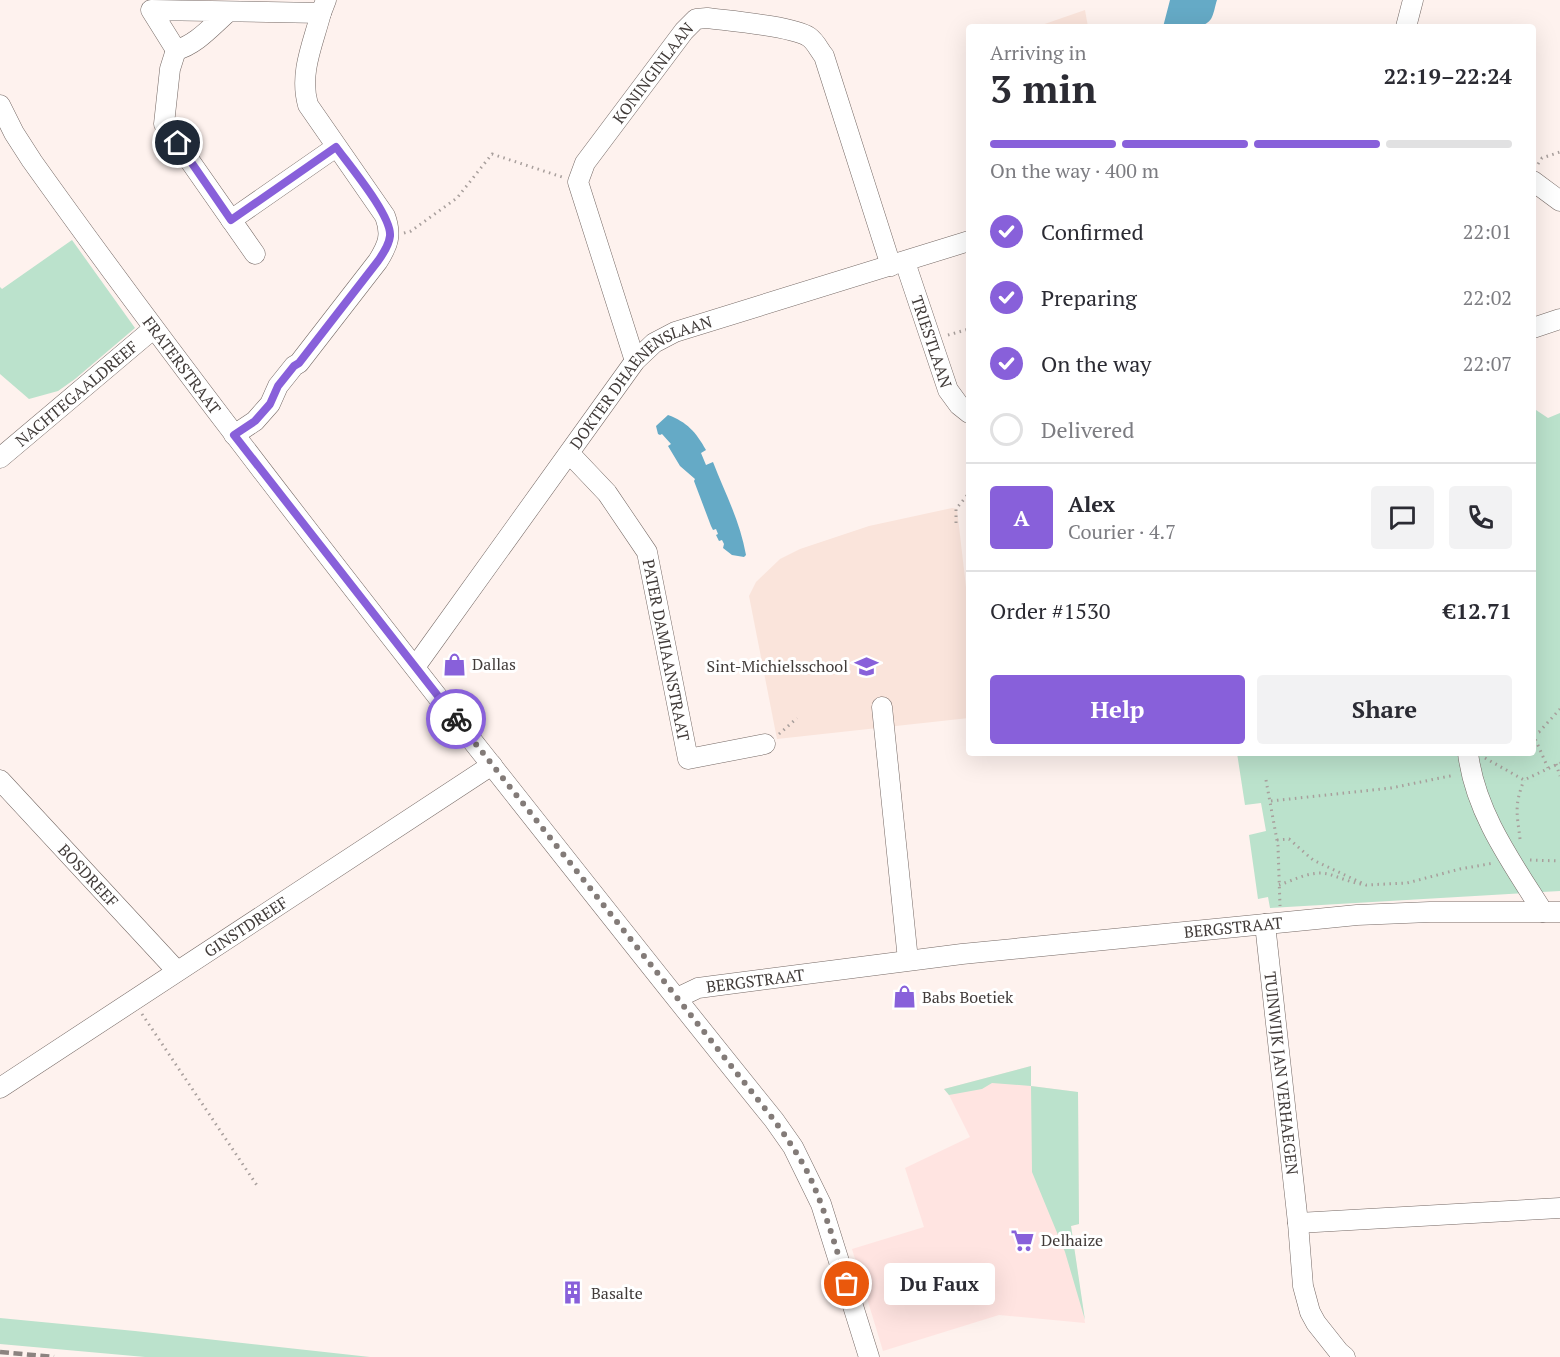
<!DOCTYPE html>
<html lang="en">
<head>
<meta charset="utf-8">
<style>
  :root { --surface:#fff; --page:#f2f2f3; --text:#2b2b33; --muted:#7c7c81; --line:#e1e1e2; --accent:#8860da }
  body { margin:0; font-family:"PT Serif",serif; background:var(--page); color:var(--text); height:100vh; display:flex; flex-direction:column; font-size:22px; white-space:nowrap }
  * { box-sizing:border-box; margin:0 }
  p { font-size:20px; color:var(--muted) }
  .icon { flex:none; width:33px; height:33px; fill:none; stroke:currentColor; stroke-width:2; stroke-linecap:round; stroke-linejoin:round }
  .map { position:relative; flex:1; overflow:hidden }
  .side { position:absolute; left:966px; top:24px; width:570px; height:732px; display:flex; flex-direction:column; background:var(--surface); border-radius:6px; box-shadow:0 6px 24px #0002 }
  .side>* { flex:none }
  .pin { position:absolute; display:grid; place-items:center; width:51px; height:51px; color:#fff; margin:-26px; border:3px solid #fff; border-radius:50%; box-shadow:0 2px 6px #0007 }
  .courier { position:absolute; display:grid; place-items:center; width:60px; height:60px; margin:-30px; border:4px solid #8860da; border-radius:50%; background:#fff; color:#222; box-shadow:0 2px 8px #0007 }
  .bubble { position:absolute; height:42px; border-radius:6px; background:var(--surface); box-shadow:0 6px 24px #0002; font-size:20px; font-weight:600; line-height:42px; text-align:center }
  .headline em { font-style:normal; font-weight:600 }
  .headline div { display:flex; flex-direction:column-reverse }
  .headline { display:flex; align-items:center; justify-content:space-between; height:102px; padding:0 24px }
  h1 { font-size:39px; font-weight:600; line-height:45px }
  .bar { display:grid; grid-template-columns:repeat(4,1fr); gap:9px 6px; align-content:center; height:72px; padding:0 24px }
  .bar i { height:8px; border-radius:4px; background:var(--line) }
  .bar .selected { background:var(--accent) }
  .bar p { grid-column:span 4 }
  .line { display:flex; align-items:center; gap:15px; padding:0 24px; border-top:2px solid var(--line) }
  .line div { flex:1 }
  .round { display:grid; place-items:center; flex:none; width:63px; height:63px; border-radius:6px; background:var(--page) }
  ol { padding:0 24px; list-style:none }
  li { display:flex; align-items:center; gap:18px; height:66px }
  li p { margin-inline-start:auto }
  li .icon { padding:6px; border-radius:50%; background:var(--accent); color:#fff; stroke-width:4 }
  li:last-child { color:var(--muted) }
  li i { width:33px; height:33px; border:3px solid var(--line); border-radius:50% }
  .primary-button { display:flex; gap:12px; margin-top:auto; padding:12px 24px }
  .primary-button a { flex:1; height:69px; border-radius:6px; background:var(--accent); color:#fff; font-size:24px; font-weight:600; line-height:69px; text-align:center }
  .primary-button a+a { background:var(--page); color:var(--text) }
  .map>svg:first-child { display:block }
  .commercial { fill:#ffe4e1 }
  .built { fill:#fae4db }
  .green { fill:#bbe2cc }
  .water { fill:#65aac6 }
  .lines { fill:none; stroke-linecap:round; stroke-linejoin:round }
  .minor-casing { stroke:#756965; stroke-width:21 }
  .path { stroke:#a89f9c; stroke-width:3; stroke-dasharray:1.5 4.5; stroke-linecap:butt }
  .minor { stroke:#fff; stroke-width:20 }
  .rail { stroke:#8c8380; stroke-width:4.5; stroke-dasharray:9 4.5; stroke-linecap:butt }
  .done { stroke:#837b78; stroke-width:6; stroke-dasharray:0 10.8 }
  .route { stroke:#8860da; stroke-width:8 }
  .labels { text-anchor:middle; stroke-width:6; stroke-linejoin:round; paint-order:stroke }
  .street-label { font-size:16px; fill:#413b39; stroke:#fff }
  .poi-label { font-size:16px; fill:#413b39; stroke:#fff; text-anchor:start }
</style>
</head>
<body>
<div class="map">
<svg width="1560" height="1357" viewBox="0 0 1560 1357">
  <rect width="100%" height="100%" fill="#fef2ee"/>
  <path class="commercial" d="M 1031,1066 L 1031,1086 L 1078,1092 L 1079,1224 L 1071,1226 L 1085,1323 L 999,1315 L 883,1351 L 852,1249 L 924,1227 L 905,1168 L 970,1137 L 949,1095 L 944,1089 Z"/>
  <g class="built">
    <path d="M 1085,10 L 1088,27 L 1036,27 Z"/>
    <path d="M 952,508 L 957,509 L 969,613 L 969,718 L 777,739 L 749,596 L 756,582 L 780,559 L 800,549 L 869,526 Z"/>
  </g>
  <g class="green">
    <path d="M 72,240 L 135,328 L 75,379 L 58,391 L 29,399 L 0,374 L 0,287 L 2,289 Z"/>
    <path d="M 1533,408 L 1548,418 L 1560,413 L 1560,891 L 1270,908 L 1268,897 L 1258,899 L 1249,835 L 1266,831 L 1261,803 L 1245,805 L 1237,753 L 1533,753 Z"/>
    <path d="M 1031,1066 L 1031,1086 L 1078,1092 L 1079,1224 L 1071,1226 L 1085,1320 L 1065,1252 L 1032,1172 L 1031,1086 L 992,1083 L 982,1089 L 949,1095 L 944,1089 Z"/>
    <path d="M 0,1318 L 135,1331 L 370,1357 L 145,1357 L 0,1344 Z"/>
  </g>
  <g class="water">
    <path d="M 1170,0 L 1217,0 C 1215,6 1214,14 1211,19 C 1202,32 1176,27 1163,27 Z"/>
    <path d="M 668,415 C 687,422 696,432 706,450 L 701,453 L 706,465 L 713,462 C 725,493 740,521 746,555 L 744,557 L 732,555 L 723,548 L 724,544 L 722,540 L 719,541 L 716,535 L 718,534 L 716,529 L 713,530 L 711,526 L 694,481 L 695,479 L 680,466 L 668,446 L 671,444 L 662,434 L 660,435 L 658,434 L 656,426 Z"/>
  </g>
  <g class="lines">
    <defs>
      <g id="minor">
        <path d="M 227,13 C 212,26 196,45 176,50 L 151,10 L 321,13 L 326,0"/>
        <path d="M 1406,27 L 1413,0"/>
        <path d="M 176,50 L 170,69 L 164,124 L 255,254"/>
        <path id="s1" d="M 0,105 L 14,133 L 32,161 C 164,346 304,526 444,705 C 554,844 663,983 774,1120 L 793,1147 L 821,1204 L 869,1357"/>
        <path d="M 1533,181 L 1560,201"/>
        <path d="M 231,220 L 336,147"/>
        <path id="s2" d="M 905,262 L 948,390 L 959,405 L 969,413"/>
        <path d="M 1533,328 L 1560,319"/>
        <path id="s3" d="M 635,361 L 578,182 L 585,163 L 684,31 L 696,19 L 707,18 C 730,21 792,26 809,37 C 816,42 819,50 824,56 L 891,266"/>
        <path d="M 234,435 L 255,421 L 270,404 L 278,386 L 294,366 L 299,363 L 378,261 C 388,245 392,235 385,216 L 308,105 C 299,73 313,44 321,13"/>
        <path id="s4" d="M 570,454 L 607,493 L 647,552 L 688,759 L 765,744"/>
        <path id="s5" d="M 0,458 L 153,329"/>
        <path id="s6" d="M 415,667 L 635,361 L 654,343 L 675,332 L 969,241"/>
        <path d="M 882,707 L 908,960"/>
        <path d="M 1468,753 C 1475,812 1512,863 1543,912"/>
        <path id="s7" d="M 0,780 L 177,971"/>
        <path id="s8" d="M 1265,924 L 1298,1223 L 1303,1286 L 1310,1312 L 1316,1323 L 1339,1352 L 1345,1357"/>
        <path id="s9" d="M 677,998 L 698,988 L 713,986 L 962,954 L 1357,915 L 1430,912 L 1560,912"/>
        <path id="s10" d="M 0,1088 L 492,765"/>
        <path d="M 1298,1223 L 1560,1208"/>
      </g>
    </defs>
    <use href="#minor" class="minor-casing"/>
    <g class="path">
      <path d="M 1538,164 L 1542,158 L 1560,152"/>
      <path d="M 404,233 L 411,231 L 457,198 L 492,154 L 562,177"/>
      <path d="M 948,335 L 969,329"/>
      <path d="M 956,523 L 956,509 L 969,493"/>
      <path d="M 1533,733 L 1539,732 L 1560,709"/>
      <path d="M 779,734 L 797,718"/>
      <path d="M 1533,734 L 1548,768"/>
      <path d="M 1485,758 L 1524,780 L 1560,763"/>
      <path d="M 1556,764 L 1560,776"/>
      <path d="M 1266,780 L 1278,846 L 1280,906"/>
      <path d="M 1271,801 L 1391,788 L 1455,775"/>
      <path d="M 1520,839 C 1517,813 1514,806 1524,780"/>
      <path d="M 1277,840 L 1289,839 L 1313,860 L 1366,885 L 1407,883 L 1460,869 L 1494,863"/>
      <path d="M 1530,860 L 1560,861"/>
      <path d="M 1279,885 C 1294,880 1312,870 1328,874 C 1339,877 1349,882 1361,884"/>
      <path d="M 142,1014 L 258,1187"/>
    </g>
    <use href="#minor" class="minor"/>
    <path class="rail" d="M 0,1352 L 54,1357"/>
  </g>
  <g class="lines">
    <path class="done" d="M 456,719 L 774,1120 C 787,1138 799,1156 809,1175 C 825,1210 836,1247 847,1284"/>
    <path class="route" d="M 178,143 L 231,220 L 336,147 C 349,165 392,216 390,236 C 389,245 383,254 378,261 L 299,363 L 294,366 L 278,386 L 270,404 L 255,421 L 234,435 L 456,719"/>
  </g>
  <defs>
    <symbol id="shop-bare" viewBox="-9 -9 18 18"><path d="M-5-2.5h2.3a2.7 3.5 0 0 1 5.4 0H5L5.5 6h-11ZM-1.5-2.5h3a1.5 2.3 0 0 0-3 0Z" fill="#8860da" stroke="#fff" stroke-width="2.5" paint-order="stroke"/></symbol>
    <symbol id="school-bare" viewBox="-9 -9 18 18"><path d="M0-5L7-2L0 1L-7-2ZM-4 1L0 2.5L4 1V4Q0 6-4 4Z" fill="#8860da" stroke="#fff" stroke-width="2.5" paint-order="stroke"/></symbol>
    <symbol id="supermarket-bare" viewBox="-9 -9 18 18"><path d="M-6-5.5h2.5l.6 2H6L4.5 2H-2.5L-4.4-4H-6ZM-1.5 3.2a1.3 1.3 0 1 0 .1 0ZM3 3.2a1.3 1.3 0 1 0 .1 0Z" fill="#8860da" stroke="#fff" stroke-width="2.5" paint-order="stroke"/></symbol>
    <symbol id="building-bare" viewBox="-9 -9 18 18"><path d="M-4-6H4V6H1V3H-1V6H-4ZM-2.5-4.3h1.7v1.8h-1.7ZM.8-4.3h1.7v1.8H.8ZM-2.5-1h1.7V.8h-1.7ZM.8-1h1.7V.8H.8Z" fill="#8860da" stroke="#fff" stroke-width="2.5" paint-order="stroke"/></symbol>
  </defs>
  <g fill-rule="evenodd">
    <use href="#shop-bare" x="438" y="648" width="33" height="33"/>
    <use href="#school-bare" x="850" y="650" width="33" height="33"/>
    <use href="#shop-bare" x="888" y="980" width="33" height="33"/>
    <use href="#supermarket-bare" x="1006" y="1224" width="33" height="33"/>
    <use href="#building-bare" x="556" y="1276" width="33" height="33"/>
  </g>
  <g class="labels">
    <g class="street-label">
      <text dy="6" stroke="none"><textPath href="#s3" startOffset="321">KONINGINLAAN</textPath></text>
      <text dy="6" stroke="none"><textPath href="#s2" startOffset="84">TRIESTLAAN</textPath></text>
      <text dy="6" stroke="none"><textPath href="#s1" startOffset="318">FRATERSTRAAT</textPath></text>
      <text dy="6" stroke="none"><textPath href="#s6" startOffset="368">DOKTER DHAENENSLAAN</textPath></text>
      <text dy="6" stroke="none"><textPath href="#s5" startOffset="100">NACHTEGAALDREEF</textPath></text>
      <text dy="6" stroke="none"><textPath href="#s4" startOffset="225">PATER DAMIAANSTRAAT</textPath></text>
      <text dy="6" stroke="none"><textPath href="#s7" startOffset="130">BOSDREEF</textPath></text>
      <text dy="6" stroke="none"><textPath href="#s10" startOffset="294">GINSTDREEF</textPath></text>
      <text dy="6" stroke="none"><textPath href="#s9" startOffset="562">BERGSTRAAT</textPath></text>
      <text dy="6" stroke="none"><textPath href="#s9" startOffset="81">BERGSTRAAT</textPath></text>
      <text dy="6" stroke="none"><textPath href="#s8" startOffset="150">TUINWIJK JAN VERHAEGEN</textPath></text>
    </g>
    <g class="poi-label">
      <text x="472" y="670">Dallas</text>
      <text x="848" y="672" text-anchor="end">Sint-Michielsschool</text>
      <text x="922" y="1003">Babs Boetiek</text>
      <text x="1041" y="1246">Delhaize</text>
      <text x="591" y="1299">Basalte</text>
    </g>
  </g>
</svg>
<div class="pin" style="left:847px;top:1284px;background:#ea580c"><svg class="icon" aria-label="bag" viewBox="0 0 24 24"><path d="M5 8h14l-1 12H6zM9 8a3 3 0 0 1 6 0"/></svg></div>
<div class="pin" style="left:178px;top:143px;background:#1f2937"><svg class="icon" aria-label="home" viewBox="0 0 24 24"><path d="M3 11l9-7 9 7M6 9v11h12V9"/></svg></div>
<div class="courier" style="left:456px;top:719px"><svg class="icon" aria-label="bike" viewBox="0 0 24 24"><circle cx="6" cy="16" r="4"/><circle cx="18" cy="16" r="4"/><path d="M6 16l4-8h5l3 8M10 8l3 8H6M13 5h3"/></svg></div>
<div class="bubble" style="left:884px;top:1263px;width:111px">Du Faux</div>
<section class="side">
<div class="headline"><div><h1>3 min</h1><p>Arriving in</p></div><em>22:19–22:24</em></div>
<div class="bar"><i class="selected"></i><i class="selected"></i><i class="selected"></i><i></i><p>On the way · 400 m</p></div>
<ol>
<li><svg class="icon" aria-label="check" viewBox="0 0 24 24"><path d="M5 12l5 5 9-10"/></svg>Confirmed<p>22:01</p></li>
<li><svg class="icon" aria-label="check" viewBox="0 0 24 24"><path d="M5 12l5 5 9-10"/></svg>Preparing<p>22:02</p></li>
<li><svg class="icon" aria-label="check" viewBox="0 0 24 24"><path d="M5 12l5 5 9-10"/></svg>On the way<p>22:07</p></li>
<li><i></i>Delivered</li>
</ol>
<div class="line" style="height:108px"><b class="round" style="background:var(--accent);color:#fff">A</b><div><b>Alex</b><p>Courier · 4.7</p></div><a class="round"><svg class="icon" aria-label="chat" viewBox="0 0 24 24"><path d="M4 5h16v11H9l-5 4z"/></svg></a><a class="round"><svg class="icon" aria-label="phone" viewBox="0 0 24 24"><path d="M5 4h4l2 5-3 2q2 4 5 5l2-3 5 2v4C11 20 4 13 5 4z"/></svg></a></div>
<div class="line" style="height:78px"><div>Order #1530</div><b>€12.71</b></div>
<div class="primary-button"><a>Help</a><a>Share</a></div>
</section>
</div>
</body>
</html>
